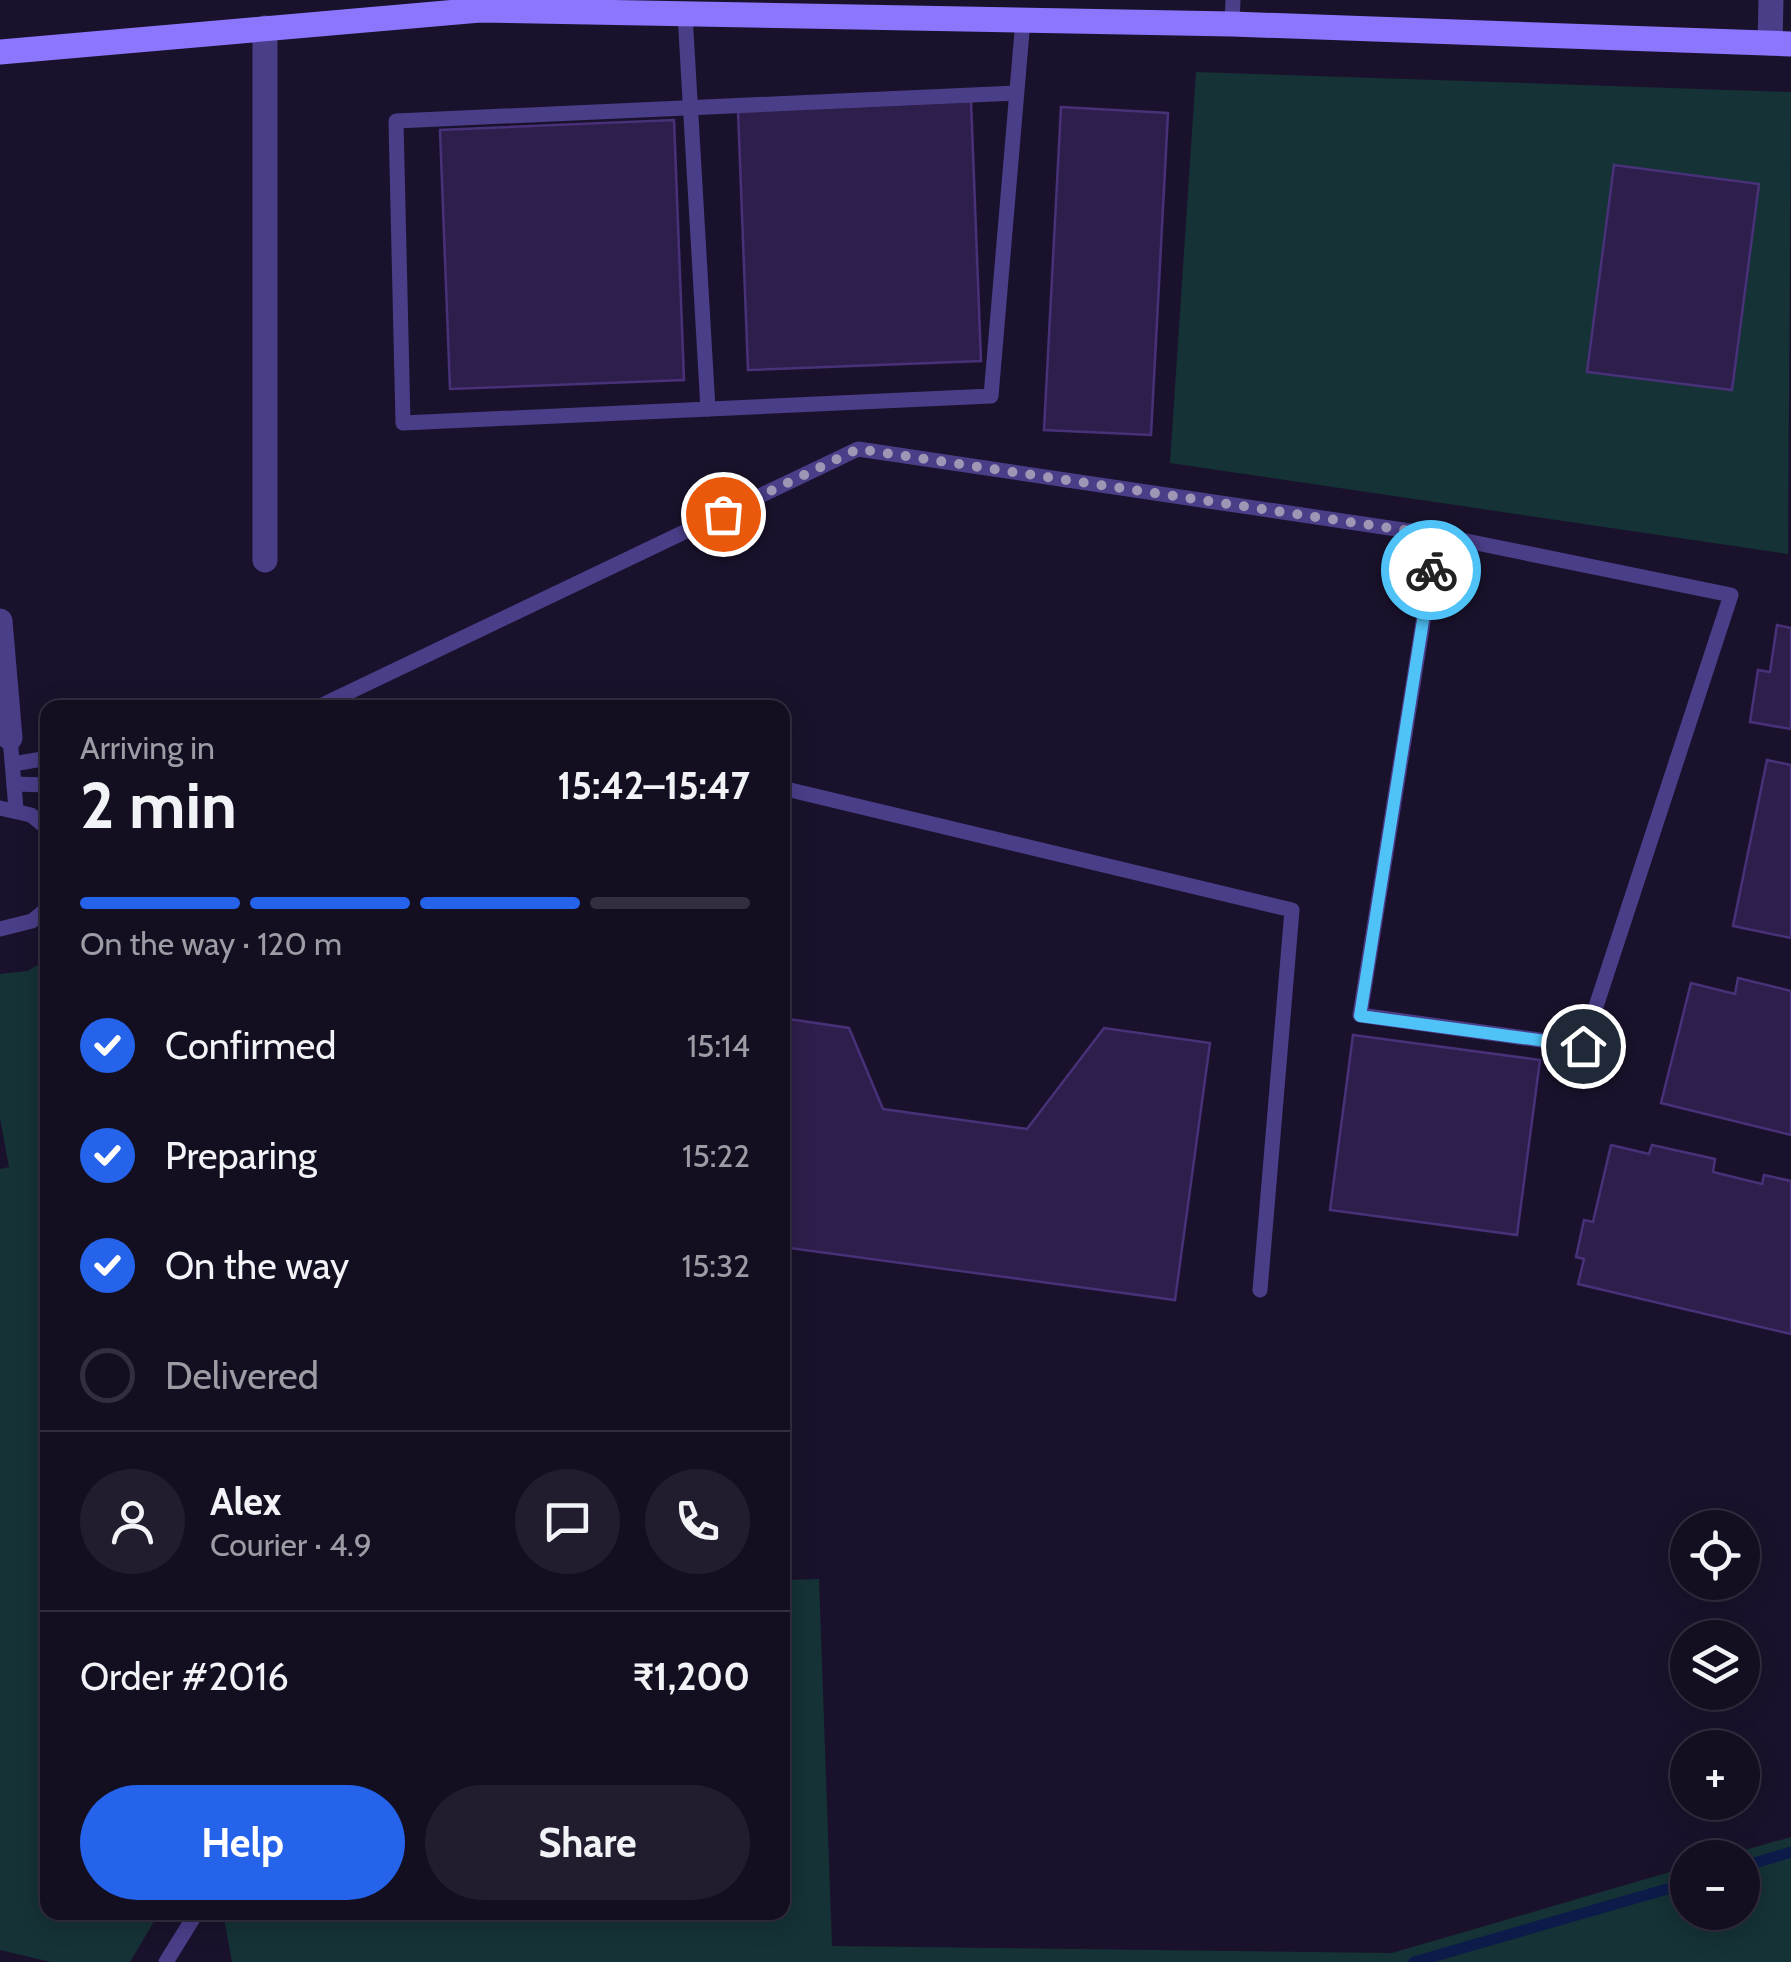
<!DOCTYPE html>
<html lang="en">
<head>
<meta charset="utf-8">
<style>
  :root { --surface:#140e21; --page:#211c2e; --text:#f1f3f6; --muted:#9d9ca5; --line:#332e3f; --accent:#2563eb }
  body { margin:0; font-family:Cabin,sans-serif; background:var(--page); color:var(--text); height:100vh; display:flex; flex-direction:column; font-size:38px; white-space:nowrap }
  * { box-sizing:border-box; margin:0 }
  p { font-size:32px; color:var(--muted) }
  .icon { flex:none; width:55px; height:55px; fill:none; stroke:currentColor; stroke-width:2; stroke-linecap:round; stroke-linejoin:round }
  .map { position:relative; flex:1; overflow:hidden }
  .drawer { position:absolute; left:40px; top:700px; width:750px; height:1220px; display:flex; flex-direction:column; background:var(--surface); border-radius:20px; box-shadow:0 5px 25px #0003,0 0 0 2px var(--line) }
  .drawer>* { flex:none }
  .tools { position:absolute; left:1670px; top:1510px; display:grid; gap:20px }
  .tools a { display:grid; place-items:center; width:90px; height:90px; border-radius:50%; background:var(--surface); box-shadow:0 5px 25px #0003,0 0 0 2px var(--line); font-size:50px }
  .pin { position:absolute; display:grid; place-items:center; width:85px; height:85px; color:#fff; margin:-42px; border:5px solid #fff; border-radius:50%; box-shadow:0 2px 10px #0007 }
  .courier { position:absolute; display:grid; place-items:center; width:100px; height:100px; margin:-50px; border:8px solid #4fc3f7; border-radius:50%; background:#fff; color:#222; box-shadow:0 2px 12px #0007 }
  .headline em { font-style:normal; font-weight:800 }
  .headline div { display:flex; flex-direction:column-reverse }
  .headline { display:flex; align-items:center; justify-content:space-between; height:170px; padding:0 40px }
  h1 { font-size:65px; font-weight:800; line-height:75px }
  .bar { display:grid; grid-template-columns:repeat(4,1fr); gap:15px 10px; align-content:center; height:120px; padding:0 40px }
  .bar i { height:12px; border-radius:8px; background:var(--line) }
  .bar .active { background:var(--accent) }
  .bar p { grid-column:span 4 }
  .line { display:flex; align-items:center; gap:25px; padding:0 40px; border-top:2px solid var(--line) }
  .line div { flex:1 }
  .round { display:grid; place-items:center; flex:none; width:105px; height:105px; border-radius:52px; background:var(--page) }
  ol { padding:0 40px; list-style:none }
  li { display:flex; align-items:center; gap:30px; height:110px }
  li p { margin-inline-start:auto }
  li .icon { padding:10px; border-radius:50%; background:var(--accent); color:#fff; stroke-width:4 }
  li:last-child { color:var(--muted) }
  li i { width:55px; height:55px; border:5px solid var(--line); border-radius:50% }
  .action { display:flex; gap:20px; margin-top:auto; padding:20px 40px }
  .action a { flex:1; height:115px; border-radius:60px; background:var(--accent); color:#fff; font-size:40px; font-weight:800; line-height:115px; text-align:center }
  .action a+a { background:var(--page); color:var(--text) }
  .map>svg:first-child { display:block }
  .green { fill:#153236 }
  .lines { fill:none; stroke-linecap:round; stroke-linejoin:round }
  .stream { stroke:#0c1b4a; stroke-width:11 }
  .building { fill:#2e1e4c; stroke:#483178; stroke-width:2.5 }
  .lane { stroke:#4b3e89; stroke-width:15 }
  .street { stroke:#4b3e89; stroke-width:25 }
  .secondary { stroke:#8b76fd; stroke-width:25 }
  .done { stroke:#9e96b4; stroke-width:10; stroke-dasharray:0 18 }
  .route { stroke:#4fc3f7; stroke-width:12 }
</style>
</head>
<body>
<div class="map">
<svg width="1791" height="1962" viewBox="0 0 1791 1962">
  <rect width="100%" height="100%" fill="#1a122c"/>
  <g class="green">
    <path d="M 1196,72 L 1791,92 L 1788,554 L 1170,463 Z"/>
    <path d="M 47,960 L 48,1912 L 159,1913 L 130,1962 L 51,1962 L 0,1950 L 0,1169 L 9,1167 L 0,1118 L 0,974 L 27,971 Z"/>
    <path d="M 819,1579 L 832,1946 L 1392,1953 L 1687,1867 L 1688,1912 L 1742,1912 L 1742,1858 L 1720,1857 L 1791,1837 L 1791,1962 L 232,1962 L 223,1913 L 782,1912 L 783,1580 Z"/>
  </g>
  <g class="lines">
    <g class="stream">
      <path d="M 1742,1867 L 1791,1852"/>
      <path d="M 1414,1962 L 1688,1883"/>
    </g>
  </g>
  <g class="building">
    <path d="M 971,101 L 981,361 L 748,370 L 738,111 Z"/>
    <path d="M 1061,107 L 1168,113 L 1151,435 L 1044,430 Z"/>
    <path d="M 674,120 L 684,380 L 450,389 L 440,130 Z"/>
    <path d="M 1614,165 L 1759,184 L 1732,390 L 1587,372 Z"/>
    <path d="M 1777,625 L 1791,628 L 1791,729 L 1750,722 L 1758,670 L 1770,672 Z"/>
    <path d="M 1767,760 L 1791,765 L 1791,938 L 1733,926 Z"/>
    <path d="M 1738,978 L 1791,991 L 1791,1135 L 1661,1103 L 1691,983 L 1735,994 Z"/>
    <path d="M 782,1018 L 849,1028 L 883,1109 L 1027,1129 L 1104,1028 L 1210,1043 L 1175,1300 L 782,1247 Z"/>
    <path d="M 1353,1035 L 1540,1060 L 1517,1235 L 1330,1210 Z"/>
    <path d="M 1611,1145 L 1649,1154 L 1652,1145 L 1715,1159 L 1713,1172 L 1762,1184 L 1764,1175 L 1791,1181 L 1791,1334 L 1578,1284 L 1584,1259 L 1576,1257 L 1584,1220 L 1593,1222 Z"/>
  </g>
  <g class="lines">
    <g class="lane">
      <path d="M 685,14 L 708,409"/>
      <path d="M 1232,24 L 1233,0"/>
      <path d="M 1016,93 L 396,121 L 403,423 L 991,396 L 1023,20"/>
      <path d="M 316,708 L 858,449 L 1437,535 L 1731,595 L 1583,1046 L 1360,1015 L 1437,535"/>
      <path d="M 10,738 L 16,809"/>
      <path d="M 13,764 L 48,758"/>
      <path d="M 14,784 L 48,785"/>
      <path d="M 782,788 L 1292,910 L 1260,1290"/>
      <path d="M 0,808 L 31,815 L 48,829"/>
      <path d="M 0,929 L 32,921 L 48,908"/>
      <path d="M 166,1962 L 197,1912"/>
    </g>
    <g class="street">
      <path d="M 265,28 L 265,560"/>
      <path d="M 1770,43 L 1771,0"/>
      <path d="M 0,621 L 10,738"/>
    </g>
    <path class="secondary" d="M 0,52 L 480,10 L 1232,24 L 1791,44"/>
  </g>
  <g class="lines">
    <path class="done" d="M 723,514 L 858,449 L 1437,535 L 1431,570"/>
    <path class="route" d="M 1431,570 L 1360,1016 L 1583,1046"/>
  </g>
</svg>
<div class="tools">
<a><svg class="icon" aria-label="locate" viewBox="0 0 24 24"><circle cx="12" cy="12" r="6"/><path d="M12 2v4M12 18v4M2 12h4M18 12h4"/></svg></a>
<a><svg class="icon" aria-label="layers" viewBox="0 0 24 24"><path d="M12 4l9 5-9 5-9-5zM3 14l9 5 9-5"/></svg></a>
<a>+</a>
<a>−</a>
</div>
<div class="pin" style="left:723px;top:514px;background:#ea580c"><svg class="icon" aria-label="bag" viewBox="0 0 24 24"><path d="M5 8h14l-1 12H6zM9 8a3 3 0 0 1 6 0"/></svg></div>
<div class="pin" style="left:1583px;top:1046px;background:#1f2937"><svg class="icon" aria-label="home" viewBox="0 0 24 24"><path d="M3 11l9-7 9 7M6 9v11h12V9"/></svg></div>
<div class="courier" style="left:1431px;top:570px"><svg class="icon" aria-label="bike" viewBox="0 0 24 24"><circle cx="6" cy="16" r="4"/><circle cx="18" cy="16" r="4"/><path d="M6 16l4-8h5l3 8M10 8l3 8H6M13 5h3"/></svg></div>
<section class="drawer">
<div class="headline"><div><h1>2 min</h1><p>Arriving in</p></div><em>15:42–15:47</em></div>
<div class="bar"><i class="active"></i><i class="active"></i><i class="active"></i><i></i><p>On the way · 120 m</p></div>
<ol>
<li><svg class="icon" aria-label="check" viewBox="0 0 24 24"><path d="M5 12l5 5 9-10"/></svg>Confirmed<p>15:14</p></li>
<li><svg class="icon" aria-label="check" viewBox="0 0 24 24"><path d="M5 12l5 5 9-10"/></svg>Preparing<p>15:22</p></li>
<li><svg class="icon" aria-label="check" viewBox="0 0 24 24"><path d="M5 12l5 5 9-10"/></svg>On the way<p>15:32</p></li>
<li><i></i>Delivered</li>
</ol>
<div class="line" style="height:180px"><a class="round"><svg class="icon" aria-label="person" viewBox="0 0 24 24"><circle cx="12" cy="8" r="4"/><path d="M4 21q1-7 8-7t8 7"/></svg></a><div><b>Alex</b><p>Courier · 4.9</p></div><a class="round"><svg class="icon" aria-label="chat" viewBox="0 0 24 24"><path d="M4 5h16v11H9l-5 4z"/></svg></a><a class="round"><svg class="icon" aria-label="phone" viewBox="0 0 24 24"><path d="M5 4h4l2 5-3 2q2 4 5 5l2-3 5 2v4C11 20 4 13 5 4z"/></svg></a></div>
<div class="line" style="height:130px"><div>Order #2016</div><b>₹1,200</b></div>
<div class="action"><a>Help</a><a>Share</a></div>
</section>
</div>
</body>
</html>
